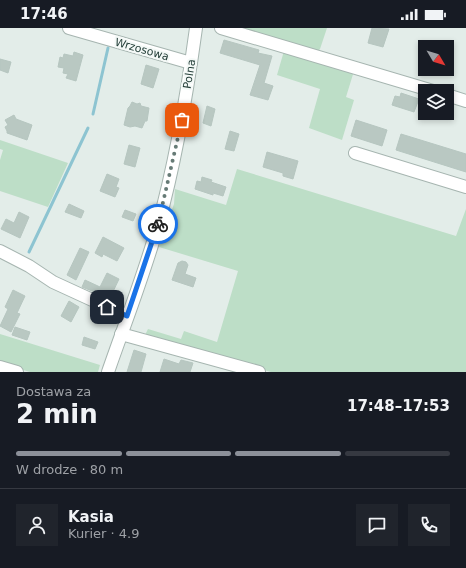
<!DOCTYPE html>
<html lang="pl">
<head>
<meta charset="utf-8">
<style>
  :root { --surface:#171b24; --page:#20242c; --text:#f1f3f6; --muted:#9ea1a6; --line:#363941; --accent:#8c9099 }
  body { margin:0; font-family:"DejaVu Sans",sans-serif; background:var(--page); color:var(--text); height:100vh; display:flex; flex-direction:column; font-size:15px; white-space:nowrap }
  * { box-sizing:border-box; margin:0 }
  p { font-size:13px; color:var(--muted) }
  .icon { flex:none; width:22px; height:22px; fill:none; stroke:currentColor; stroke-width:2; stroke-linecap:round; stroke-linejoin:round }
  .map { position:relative; height:344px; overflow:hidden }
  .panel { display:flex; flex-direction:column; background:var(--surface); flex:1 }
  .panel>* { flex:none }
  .needle { width:26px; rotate:128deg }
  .tools { position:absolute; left:418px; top:12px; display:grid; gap:8px }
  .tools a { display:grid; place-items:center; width:36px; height:36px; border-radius:0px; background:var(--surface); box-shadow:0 2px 6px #0003; font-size:20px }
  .pin { position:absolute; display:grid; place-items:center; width:34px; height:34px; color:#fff; margin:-17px; border-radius:8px; box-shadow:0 2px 6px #0006 }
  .courier { position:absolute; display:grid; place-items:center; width:40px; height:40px; margin:-20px; border:3px solid #1a73e8; border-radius:50%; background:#fff; color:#222; box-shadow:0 1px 5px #0007 }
  .summary em { font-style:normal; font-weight:600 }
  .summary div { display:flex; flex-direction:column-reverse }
  .summary { display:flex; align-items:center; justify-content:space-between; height:68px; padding:0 16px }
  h1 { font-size:26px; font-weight:600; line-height:30px }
  .bar { display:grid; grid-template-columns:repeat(4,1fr); gap:6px 4px; align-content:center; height:48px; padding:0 16px }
  .bar i { height:5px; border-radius:3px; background:var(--line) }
  .bar .selected { background:var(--accent) }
  .bar p { grid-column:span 4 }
  .line { display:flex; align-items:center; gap:10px; padding:0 16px; border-top:1px solid var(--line) }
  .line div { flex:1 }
  .round { display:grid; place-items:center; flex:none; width:42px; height:42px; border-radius:0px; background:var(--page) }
  .status { display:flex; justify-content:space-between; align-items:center; height:28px; padding:0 20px; background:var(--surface); direction:ltr }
  .status svg { height:11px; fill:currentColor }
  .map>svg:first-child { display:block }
  .green { fill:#bddec7 }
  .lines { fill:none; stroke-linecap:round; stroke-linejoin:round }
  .stream { stroke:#8dc4d1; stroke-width:3 }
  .building { fill:#b9c8c2; stroke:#b6c6c0 }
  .minor-casing { stroke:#a6b5b0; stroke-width:14 }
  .minor { stroke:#fff; stroke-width:12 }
  .done { stroke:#667b76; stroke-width:4; stroke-dasharray:0 7.2 }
  .route { stroke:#1a73e8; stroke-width:5 }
  .labels { text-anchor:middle; stroke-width:4; stroke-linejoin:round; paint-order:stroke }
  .street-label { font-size:11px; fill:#233e38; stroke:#f4f9f7 }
</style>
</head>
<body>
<div class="status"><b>17:46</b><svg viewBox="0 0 49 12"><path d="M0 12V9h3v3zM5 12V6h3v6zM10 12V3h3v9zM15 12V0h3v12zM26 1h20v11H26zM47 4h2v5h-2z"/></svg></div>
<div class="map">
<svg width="466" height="344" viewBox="0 0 466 344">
  <rect width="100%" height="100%" fill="#e3ede9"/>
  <g class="green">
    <path d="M 238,0 L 327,0 L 320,21 L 317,24 Z"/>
    <path d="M 284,23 L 354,43 L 346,69 L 354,72 L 342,112 L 309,100 L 320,61 L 277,47 Z"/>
    <path d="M 0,112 L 68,135 L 48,179 L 0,163 L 0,132 L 3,122 L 0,121 Z"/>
    <path d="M 237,141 L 456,208 L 466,181 L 466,344 L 271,344 L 145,307 L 148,301 L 181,311 L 184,303 L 217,314 L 238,243 L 159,219 L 174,176 L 175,161 L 226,177 Z"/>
    <path d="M 0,306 L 100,337 L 98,344 L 30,344 L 0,335 Z"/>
  </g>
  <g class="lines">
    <g class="stream">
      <path d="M 93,86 L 108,20"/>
      <path d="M 29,224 L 88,100"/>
    </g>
  </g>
  <g class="building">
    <path d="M 372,0 L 389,1 L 383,19 L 368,15 Z"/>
    <path d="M 224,12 L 259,22 L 258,25 L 272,28 L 264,55 L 273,58 L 268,72 L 250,67 L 260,37 L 220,25 Z"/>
    <path d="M 74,24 L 83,27 L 76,53 L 66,50 L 68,46 L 63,45 L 64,40 L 58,39 L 60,29 L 63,30 L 64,26 L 73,28 Z"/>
    <path d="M 0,31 L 11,34 L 8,45 L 0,42 Z"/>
    <path d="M 146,37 L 159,41 L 153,60 L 141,56 Z"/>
    <path d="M 401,65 L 419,71 L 414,84 L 392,77 L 395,68 L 400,69 Z"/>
    <path d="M 132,74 L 137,76 L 140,75 L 141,78 L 149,80 L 147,93 L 145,93 L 142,100 L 135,98 L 130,99 L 124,97 L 128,80 L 130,78 Z"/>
    <path d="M 207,78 L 215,81 L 211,98 L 203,95 Z"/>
    <path d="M 14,87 L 16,91 L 32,97 L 27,112 L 7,105 L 7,103 L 5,99 L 8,97 L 5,92 Z"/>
    <path d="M 356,92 L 387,102 L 382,118 L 351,108 Z"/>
    <path d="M 230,103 L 239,106 L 234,123 L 225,121 Z"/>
    <path d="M 401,106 L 466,126 L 466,144 L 396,122 Z"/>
    <path d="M 129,117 L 140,120 L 135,139 L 124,136 Z"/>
    <path d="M 267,124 L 298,133 L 293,151 L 283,148 L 283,145 L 263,139 Z"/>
    <path d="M 107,146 L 119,151 L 116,159 L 119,160 L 115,169 L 100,163 Z"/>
    <path d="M 202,149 L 212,152 L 211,154 L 226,159 L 223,168 L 213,165 L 213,167 L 195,161 L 197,153 L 201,154 Z"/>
    <path d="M 69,176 L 84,183 L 81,190 L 65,184 Z"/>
    <path d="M 125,182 L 136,186 L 133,193 L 122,189 Z"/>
    <path d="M 19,184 L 29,189 L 20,210 L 1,201 L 6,191 L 14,195 Z"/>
    <path d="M 103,209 L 124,220 L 117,233 L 103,226 L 102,229 L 95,225 Z"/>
    <path d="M 80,220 L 89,224 L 76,252 L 67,247 Z"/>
    <path d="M 182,233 L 186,234 L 188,237 L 185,246 L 196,250 L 193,259 L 172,252 L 178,235 Z"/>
    <path d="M 107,245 L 119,251 L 110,270 L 82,259 L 85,252 L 100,259 Z"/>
    <path d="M 13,262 L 25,268 L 17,285 L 20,286 L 11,304 L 0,298 L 8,281 L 5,279 Z"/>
    <path d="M 69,273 L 79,279 L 71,294 L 61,288 Z"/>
    <path d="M 15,299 L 30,304 L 27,312 L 12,307 Z"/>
    <path d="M 84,309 L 98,314 L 95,321 L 82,317 Z"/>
    <path d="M 134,322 L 146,326 L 141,344 L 127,344 Z"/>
    <path d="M 164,331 L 179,336 L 181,332 L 193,335 L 190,344 L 160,344 Z"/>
  </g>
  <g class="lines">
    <defs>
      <g id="minor">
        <path d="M 69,0 L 191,35"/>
        <path d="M 221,0 L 433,63"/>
        <path d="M 447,67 L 466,73"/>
        <path d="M 355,125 L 466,159"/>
        <path d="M 0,223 L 29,238 L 53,254 L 127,288"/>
        <path d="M 121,306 L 259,344"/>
        <path d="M 0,339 L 17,344"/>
        <path d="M 108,344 C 125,295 144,247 158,197 C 176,133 187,66 196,0"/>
      </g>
    </defs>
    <use href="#minor" class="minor-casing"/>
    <use href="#minor" class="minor"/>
  </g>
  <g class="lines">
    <path class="done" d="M 158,196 L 182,92"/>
    <path class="route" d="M 107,279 L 127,288 L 158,196"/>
  </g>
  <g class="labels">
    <g class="street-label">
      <text transform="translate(142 21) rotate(16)" y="4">Wrzosowa</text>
      <text transform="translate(189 46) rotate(-81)" y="4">Polna</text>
    </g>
  </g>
</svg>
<div class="tools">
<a><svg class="needle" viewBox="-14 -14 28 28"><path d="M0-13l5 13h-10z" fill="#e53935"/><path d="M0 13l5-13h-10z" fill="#9ea1a6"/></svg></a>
<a><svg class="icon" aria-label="layers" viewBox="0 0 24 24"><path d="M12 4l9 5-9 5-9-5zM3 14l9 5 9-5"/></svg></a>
</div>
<div class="pin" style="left:182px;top:92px;background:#ea580c"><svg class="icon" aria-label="bag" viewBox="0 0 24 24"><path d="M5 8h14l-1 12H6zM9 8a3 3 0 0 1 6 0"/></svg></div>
<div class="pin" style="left:107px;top:279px;background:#1f2937"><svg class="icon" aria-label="home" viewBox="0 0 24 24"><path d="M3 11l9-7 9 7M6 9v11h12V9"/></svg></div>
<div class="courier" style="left:158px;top:196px"><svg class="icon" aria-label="bike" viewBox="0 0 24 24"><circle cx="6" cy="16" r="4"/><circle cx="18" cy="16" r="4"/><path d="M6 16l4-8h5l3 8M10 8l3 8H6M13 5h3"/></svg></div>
</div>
<section class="panel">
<div class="summary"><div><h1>2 min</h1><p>Dostawa za</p></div><em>17:48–17:53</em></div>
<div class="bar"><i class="selected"></i><i class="selected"></i><i class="selected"></i><i></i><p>W drodze · 80 m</p></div>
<div class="line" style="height:72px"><a class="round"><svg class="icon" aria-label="person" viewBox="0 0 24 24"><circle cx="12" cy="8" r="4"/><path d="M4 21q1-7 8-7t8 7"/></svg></a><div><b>Kasia</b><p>Kurier · 4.9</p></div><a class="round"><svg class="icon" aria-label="chat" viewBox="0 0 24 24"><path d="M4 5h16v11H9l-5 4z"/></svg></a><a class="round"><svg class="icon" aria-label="phone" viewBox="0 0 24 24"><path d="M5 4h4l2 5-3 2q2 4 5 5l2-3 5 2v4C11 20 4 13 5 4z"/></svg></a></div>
</section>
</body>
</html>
